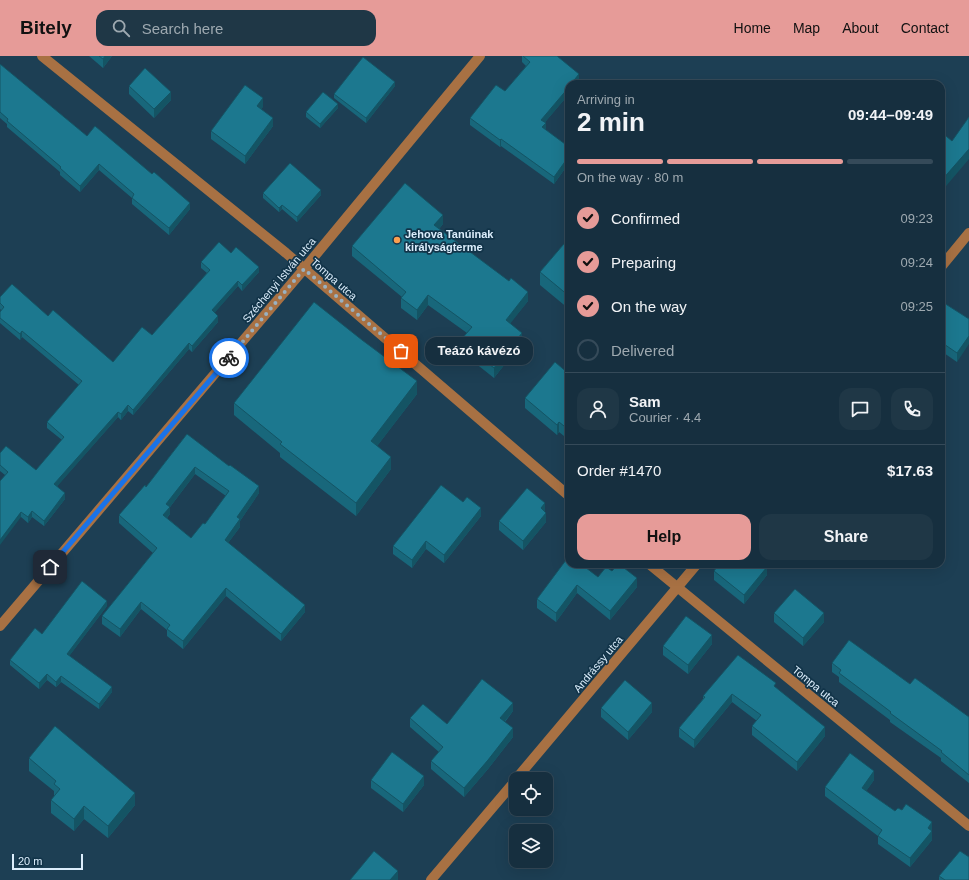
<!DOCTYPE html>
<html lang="en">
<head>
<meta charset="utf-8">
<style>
  :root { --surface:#162f3f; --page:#1f3746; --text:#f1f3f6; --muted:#9ea9b0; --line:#354a59; --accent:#e69b98 }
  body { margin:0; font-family:Helvetica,sans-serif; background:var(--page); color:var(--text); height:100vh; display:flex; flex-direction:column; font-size:15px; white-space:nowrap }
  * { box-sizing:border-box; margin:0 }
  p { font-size:13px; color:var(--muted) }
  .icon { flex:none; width:22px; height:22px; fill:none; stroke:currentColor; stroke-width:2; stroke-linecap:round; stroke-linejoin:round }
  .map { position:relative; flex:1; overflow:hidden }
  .side { position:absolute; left:565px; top:24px; width:380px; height:488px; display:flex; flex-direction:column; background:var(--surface); border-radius:12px; box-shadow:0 4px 16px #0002,0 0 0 1px var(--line) }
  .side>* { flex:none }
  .controls { position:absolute; left:509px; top:716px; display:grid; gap:8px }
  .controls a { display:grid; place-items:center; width:44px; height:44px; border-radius:8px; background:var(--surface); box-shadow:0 4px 16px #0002,0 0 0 1px var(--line); font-size:20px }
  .scale { position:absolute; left:12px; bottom:10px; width:71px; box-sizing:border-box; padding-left:4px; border:2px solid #dceefc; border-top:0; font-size:11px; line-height:14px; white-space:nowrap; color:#dceefc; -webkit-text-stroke:3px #123449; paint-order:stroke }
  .pin { position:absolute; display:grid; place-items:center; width:34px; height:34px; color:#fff; margin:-17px; border-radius:8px; box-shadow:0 2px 6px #0006 }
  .courier { position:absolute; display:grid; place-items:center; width:40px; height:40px; margin:-20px; border:3px solid #1a73e8; border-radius:50%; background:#fff; color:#222; box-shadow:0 1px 5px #0007 }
  .bubble { position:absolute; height:28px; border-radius:12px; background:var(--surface); box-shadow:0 4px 16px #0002,0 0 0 1px var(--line); font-size:13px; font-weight:600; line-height:28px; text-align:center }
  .overview em { font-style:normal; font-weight:600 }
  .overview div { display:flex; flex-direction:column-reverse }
  .overview { display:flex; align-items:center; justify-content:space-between; height:68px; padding:0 12px }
  h1 { font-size:26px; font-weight:600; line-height:30px }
  .bar { display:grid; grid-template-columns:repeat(4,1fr); gap:6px 4px; align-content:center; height:48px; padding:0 12px }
  .bar i { height:5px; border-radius:3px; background:var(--line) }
  .bar .selected { background:var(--accent) }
  .bar p { grid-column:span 4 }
  .line { display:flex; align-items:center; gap:10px; padding:0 12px; border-top:1px solid var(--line) }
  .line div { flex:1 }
  .round { display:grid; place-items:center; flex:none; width:42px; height:42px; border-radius:12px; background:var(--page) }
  ol { padding:0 12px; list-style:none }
  li { display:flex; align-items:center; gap:12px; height:44px }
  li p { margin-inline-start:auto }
  li .icon { padding:4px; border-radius:50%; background:var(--accent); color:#111; stroke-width:4 }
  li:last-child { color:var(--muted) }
  li i { width:22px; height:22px; border:2px solid var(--line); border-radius:50% }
  .button { display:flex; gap:8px; margin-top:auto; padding:8px 12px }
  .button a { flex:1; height:46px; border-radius:12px; background:var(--accent); color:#111; font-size:16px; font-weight:600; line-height:46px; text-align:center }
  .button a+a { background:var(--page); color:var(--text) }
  header { display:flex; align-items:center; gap:24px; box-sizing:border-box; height:56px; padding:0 20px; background:var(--accent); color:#111 }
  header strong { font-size:19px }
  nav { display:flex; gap:22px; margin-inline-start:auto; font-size:14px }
  .search { width:280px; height:36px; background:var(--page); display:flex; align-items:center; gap:10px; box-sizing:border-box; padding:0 14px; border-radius:12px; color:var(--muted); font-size:15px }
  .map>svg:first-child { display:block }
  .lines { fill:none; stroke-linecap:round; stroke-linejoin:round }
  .minor { stroke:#a87143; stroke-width:10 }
  .wall { fill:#18677b; fill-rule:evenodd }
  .shaded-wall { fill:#145464 }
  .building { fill:#1c788f; stroke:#145464; fill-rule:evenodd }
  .done { stroke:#99b1c1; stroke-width:4; stroke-dasharray:0 7.2 }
  .route { stroke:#1a73e8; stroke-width:5 }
  .poi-dot { fill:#fa9f4f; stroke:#123449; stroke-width:1.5 }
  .labels { text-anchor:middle; stroke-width:3.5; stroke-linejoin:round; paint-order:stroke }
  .poi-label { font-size:11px; font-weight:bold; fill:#dceefc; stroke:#123449; text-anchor:start }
  .street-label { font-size:11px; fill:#dceefc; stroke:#123449 }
</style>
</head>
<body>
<header>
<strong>Bitely</strong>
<div class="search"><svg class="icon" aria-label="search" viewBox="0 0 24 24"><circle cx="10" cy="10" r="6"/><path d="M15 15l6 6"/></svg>Search here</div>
<nav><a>Home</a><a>Map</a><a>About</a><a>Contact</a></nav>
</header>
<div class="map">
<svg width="969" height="824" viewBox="0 0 969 824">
  <rect width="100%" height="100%" fill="#1d3f54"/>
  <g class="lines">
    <g class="minor">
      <path d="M 42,0 L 286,197 L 569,440"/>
      <path d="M 941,211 L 969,177"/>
      <path d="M 649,508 L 969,770"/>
      <path d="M 0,570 L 304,213 L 480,0"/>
      <path d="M 516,723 L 697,508"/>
      <path d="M 431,824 L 516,724"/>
    </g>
  </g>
  <g class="wall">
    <path d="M 89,0 L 112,0 L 103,12 Z"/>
    <path d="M 522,0 L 557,0 L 579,25 L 569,28 L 569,38 L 545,66 L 546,74 L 569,91 L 569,107 L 554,128 L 501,90 L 500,91 L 470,69 L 470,62 L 505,35 L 526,10 L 522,6 Z"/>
    <path d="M 0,8 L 87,80 L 190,153 L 169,179 L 132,148 L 132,142 L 99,114 L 80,136 L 60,119 L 60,116 L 7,71 L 7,68 L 0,62 Z"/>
    <path d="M 129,30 L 171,44 L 154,62 L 129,38 Z"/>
    <path d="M 395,30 L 366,67 L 334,42 L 334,38 Z"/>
    <path d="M 263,51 L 261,53 L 273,70 L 245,108 L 211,83 L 211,75 Z"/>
    <path d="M 338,52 L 320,72 L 306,61 L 306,56 Z"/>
    <path d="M 263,137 L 321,139 L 297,166 L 282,153 L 279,156 L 263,142 Z"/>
    <path d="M 443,168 L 439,173 L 528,245 L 510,267 L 522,286 L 494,322 L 460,295 L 460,285 L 467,277 L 428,249 L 417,264 L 401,252 L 401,242 L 402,241 L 352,200 L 352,190 Z"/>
    <path d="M 569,182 L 569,253 L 540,229 L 540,216 Z"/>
    <path d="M 231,197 L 259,216 L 242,235 L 238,230 L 214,257 L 218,266 L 192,296 L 189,293 L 133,359 L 128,355 L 121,364 L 118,361 L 57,430 L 65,443 L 44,470 L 32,461 L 28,467 L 21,461 L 5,419 L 0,415 L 0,397 L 36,414 L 62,384 L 47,372 L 47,366 L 79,329 L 22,281 L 20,284 L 0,267 L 0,256 L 1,254 L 0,253 L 0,241 L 48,260 L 113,306 L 152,279 L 207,217 L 201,212 L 201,206 Z"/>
    <path d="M 941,251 L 969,263 L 957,306 L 941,295 Z"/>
    <path d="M 569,318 L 569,384 L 559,376 L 557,379 L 525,352 L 525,342 Z"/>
    <path d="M 417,338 L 377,390 L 391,413 L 356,460 L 280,401 L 280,397 L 234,359 L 234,347 Z"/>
    <path d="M 187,378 L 259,437 L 240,465 L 240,471 L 228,487 L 305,556 L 281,585 L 226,540 L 183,593 L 167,580 L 167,574 L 141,553 L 120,581 L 102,568 L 102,560 L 153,497 L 119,467 L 119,459 L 146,431 ZM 195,418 L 226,440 L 205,468 L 191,482 L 167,462 L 170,458 L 170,451 Z"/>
    <path d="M 463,446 L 481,460 L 444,507 L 426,493 L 412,512 L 393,498 L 393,490 Z"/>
    <path d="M 545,456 L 546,466 L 523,494 L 499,474 L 499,465 Z"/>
    <path d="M 612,515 L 637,531 L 610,564 L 577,537 L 556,566 L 537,552 L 537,543 L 598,521 Z"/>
    <path d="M 714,515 L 767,519 L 744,548 L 714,524 Z"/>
    <path d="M 107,550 L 69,600 L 112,636 L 99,653 L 61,626 L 56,631 L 47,624 L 39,633 L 10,609 L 10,604 L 42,578 Z"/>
    <path d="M 774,557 L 824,566 L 803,590 L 774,566 Z"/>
    <path d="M 712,588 L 688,618 L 663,599 L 663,590 Z"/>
    <path d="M 832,607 L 910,628 L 969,661 L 969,727 L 941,705 L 941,702 L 890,666 L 890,664 L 839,626 L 839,621 L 832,616 Z"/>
    <path d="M 776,632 L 825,680 L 797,715 L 752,679 L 752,670 L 757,665 L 732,646 L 694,692 L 679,681 L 679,672 L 703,643 L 703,640 Z"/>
    <path d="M 601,652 L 652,656 L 628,684 L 601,661 Z"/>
    <path d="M 513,655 L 505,666 L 513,681 L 488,713 L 464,741 L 431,713 L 431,705 L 439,696 L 410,671 L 410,662 L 447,668 Z"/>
    <path d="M 29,702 L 135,749 L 108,782 L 84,763 L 74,775 L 51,757 L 51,744 L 54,741 L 54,735 L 29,715 Z"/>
    <path d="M 371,724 L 424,729 L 403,756 L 371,732 Z"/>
    <path d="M 874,724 L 866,735 L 895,755 L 902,754 L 932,766 L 932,784 L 910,811 L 878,788 L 878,780 L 825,740 L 825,731 Z"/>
    <path d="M 939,820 L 969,824 L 939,824 Z"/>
  </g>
  <g class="shaded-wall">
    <path d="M 105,0 L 112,0 L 103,12 L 103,3 Z"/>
    <path d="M 579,18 L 579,25 L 577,28 L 571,28 Z"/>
    <path d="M 395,26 L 395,30 L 366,67 L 366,62 Z"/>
    <path d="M 569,31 L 569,38 L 541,71 L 541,64 Z"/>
    <path d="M 171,36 L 171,44 L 154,62 L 154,53 Z"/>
    <path d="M 263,42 L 263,51 L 257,59 L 257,50 Z"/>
    <path d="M 338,48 L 338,52 L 320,72 L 320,68 Z"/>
    <path d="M 273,62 L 273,70 L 245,108 L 245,100 Z"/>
    <path d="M 546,67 L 546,74 L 542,71 Z"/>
    <path d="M 501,83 L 501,90 L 500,91 L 500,84 Z"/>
    <path d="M 969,93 L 969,103 L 941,136 L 941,125 Z"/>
    <path d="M 569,100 L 569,107 L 554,128 L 554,121 Z"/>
    <path d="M 99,108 L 99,114 L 80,136 L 80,130 Z"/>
    <path d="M 321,134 L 321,139 L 297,166 L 297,161 Z"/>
    <path d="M 190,147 L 190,153 L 169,179 L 169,172 Z"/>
    <path d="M 282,149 L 282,153 L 279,156 L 279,152 Z"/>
    <path d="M 443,159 L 443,168 L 434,179 L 434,169 Z"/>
    <path d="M 259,211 L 259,216 L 242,235 L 242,229 Z"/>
    <path d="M 238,225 L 238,230 L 212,260 L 212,254 Z"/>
    <path d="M 528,236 L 528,245 L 506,273 L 506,264 Z"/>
    <path d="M 428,239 L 428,249 L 417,264 L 417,254 Z"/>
    <path d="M 218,260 L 218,266 L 192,296 L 192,290 Z"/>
    <path d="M 22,275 L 22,281 L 20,284 L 20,278 Z"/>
    <path d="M 522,277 L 522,286 L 494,322 L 494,312 Z"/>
    <path d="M 969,280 L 969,288 L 957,306 L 957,297 Z"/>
    <path d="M 189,287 L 189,293 L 133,359 L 133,354 Z"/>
    <path d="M 417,325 L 417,338 L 371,398 L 371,385 Z"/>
    <path d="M 128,349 L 128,355 L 121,364 L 121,358 Z"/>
    <path d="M 118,356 L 118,361 L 54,434 L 54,428 Z"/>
    <path d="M 559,366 L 559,376 L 557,379 L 557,369 Z"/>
    <path d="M 391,401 L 391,413 L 356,460 L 356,447 Z"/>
    <path d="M 195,411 L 195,418 L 170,451 L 170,458 L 163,466 L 163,459 L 166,448 Z"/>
    <path d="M 259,430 L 259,437 L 240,465 L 240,471 L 225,491 L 225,484 L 237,461 Z"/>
    <path d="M 65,437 L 65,443 L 44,470 L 44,465 Z"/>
    <path d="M 545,447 L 545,456 L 541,461 L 541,452 Z"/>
    <path d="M 481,452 L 481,460 L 444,507 L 444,499 Z"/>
    <path d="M 32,455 L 32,461 L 28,467 L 28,461 Z"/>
    <path d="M 21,456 L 21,461 L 0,489 L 0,484 Z"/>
    <path d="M 546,457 L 546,466 L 523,494 L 523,485 Z"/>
    <path d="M 426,485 L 426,493 L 412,512 L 412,504 Z"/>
    <path d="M 767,511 L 767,519 L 744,548 L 744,539 Z"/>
    <path d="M 637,522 L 637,531 L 610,564 L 610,555 Z"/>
    <path d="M 577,529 L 577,537 L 556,566 L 556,557 Z"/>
    <path d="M 226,532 L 226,540 L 183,593 L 183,585 Z"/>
    <path d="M 107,545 L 107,550 L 67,603 L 67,598 Z"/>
    <path d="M 141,546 L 141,553 L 120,581 L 120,573 Z"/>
    <path d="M 305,549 L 305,556 L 281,585 L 281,578 Z"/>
    <path d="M 824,557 L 824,566 L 803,590 L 803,582 Z"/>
    <path d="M 712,579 L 712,588 L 688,618 L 688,609 Z"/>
    <path d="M 47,618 L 47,624 L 39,633 L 39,627 Z"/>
    <path d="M 61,620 L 61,626 L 56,631 L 56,626 Z"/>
    <path d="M 112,631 L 112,636 L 99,653 L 99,648 Z"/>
    <path d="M 732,638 L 732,646 L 694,692 L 694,684 Z"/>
    <path d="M 513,647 L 513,655 L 500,671 L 500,662 Z"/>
    <path d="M 652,647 L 652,656 L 628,684 L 628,676 Z"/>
    <path d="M 825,671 L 825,680 L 797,715 L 797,706 Z"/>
    <path d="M 513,672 L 513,681 L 488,713 L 464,741 L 464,732 Z"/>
    <path d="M 874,715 L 874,724 L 862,741 L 862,732 Z"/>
    <path d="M 424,720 L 424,729 L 403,756 L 403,748 Z"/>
    <path d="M 135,737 L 135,749 L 108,782 L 108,770 Z"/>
    <path d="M 84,750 L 84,763 L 74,775 L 74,763 Z"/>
    <path d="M 932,766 L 932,784 L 910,811 L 910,802 L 928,772 Z"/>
    <path d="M 398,815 L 398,824 L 390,824 Z"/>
  </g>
  <g class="building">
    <path d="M 99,0 L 105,0 L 103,3 Z"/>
    <path d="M 523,0 L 557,0 L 579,18 L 571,28 L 569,28 L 569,31 L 541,64 L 546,67 L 542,71 L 569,91 L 569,100 L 554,121 L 501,83 L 500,84 L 470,62 L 496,29 L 505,35 L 530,6 Z"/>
    <path d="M 363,1 L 395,26 L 366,62 L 334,38 Z"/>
    <path d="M 0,8 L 87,80 L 95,70 L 152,118 L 154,116 L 190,147 L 169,172 L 132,142 L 134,138 L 99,108 L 80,130 L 60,112 L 61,111 L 7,65 L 8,63 L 0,56 Z"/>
    <path d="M 145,12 L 171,36 L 154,53 L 129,30 Z"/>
    <path d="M 245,29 L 263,42 L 257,50 L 273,62 L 245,100 L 211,75 Z"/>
    <path d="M 323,36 L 338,48 L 320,68 L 306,56 Z"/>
    <path d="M 969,61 L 969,93 L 941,125 L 941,76 L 952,85 Z"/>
    <path d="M 290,107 L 321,134 L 297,161 L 282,149 L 279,152 L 263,137 Z"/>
    <path d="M 405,127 L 443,159 L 434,169 L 509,225 L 511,222 L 528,236 L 506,264 L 522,277 L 494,312 L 460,285 L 472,271 L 428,239 L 417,254 L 401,242 L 406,236 L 352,190 Z"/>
    <path d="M 569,182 L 569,240 L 540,216 Z"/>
    <path d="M 219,186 L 231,197 L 236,191 L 259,211 L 242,229 L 238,225 L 212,254 L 218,260 L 192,290 L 189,287 L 133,354 L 128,349 L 121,358 L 118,356 L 54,428 L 65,437 L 44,465 L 32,455 L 28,461 L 21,456 L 0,484 L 0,425 L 8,416 L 0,409 L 0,397 L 6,390 L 36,414 L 64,381 L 47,366 L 82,325 L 22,275 L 20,278 L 0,262 L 0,256 L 4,251 L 0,247 L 0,241 L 12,228 L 48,260 L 53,254 L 113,306 L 142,271 L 152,279 L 183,244 L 210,214 L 201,206 Z"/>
    <path d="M 314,246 L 362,284 L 417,325 L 371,385 L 391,401 L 356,447 L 280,388 L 282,386 L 234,347 Z"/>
    <path d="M 944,247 L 969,263 L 969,280 L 957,297 L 941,286 L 941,251 Z"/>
    <path d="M 555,306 L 569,318 L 569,374 L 559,366 L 557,369 L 525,342 Z"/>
    <path d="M 187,378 L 229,410 L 230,409 L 259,430 L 237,461 L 240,463 L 225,484 L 305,549 L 281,578 L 226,532 L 183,585 L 167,573 L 170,569 L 141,546 L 120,573 L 102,560 L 157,492 L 119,459 L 145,429 L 146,431 ZM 195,411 L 229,435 L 205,468 L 203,467 L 191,482 L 163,459 L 170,451 L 166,448 Z"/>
    <path d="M 441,429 L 463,446 L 467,441 L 481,452 L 444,499 L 426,485 L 412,504 L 393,490 Z"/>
    <path d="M 527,432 L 545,447 L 541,452 L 546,457 L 523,485 L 499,465 Z"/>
    <path d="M 569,500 L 569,508 L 581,508 L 598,521 L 606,511 L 612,515 L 618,508 L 619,508 L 637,522 L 610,555 L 577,529 L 556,557 L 537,543 Z"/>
    <path d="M 719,508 L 763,508 L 767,511 L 744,539 L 714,515 Z"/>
    <path d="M 82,525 L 107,545 L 67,598 L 112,631 L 99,648 L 61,620 L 56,626 L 47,618 L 39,627 L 10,604 L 35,572 L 42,578 Z"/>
    <path d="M 795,533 L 824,557 L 803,582 L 774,557 Z"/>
    <path d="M 686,560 L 712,579 L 688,609 L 663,590 Z"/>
    <path d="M 849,584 L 910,628 L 915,622 L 969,661 L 969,719 L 941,696 L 942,695 L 890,657 L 891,656 L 839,617 L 841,614 L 832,607 Z"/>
    <path d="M 738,599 L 776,627 L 774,630 L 825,671 L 797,706 L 752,670 L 761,659 L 732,638 L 694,684 L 679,672 L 705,641 L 703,640 Z"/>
    <path d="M 482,623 L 513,647 L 500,662 L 513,672 L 488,704 L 464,732 L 431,705 L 443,691 L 410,662 L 423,648 L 447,668 Z"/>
    <path d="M 625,624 L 652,647 L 628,676 L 601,652 Z"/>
    <path d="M 55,670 L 135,737 L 108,770 L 84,750 L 74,763 L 51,744 L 60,733 L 54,728 L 56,725 L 29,702 Z"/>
    <path d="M 392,696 L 424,720 L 403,748 L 371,724 Z"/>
    <path d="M 850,697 L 874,715 L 862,732 L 895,755 L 898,752 L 902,754 L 906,748 L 932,766 L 928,772 L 932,775 L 910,802 L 878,780 L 882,774 L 825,731 Z"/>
    <path d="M 374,795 L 398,815 L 390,824 L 350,824 Z"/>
    <path d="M 960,795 L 969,801 L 969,824 L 945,824 L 939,820 Z"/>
  </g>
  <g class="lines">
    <path class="done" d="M 229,302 L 304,213 L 401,295"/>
    <path class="route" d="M 50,511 L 229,302"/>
  </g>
  <circle class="poi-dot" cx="397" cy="184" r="4"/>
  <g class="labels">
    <g class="poi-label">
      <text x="405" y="182">Jehova Tanúinak<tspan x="405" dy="13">királyságterme</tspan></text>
    </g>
    <g class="street-label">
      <text transform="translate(334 223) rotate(41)" y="4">Tompa utca</text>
      <text transform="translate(279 224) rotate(-50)" y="4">Széchenyi István utca</text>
      <text transform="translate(598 608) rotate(-50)" y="4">Andrássy utca</text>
      <text transform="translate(816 630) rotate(39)" y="4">Tompa utca</text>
    </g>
  </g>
</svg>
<div class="controls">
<a><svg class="icon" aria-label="locate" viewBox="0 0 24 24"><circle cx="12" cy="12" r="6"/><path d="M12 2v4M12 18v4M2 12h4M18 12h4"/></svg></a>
<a><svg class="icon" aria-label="layers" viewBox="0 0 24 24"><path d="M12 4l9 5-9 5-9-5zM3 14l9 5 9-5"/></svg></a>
</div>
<div class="scale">20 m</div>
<div class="pin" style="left:401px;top:295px;background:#ea580c"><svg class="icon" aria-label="bag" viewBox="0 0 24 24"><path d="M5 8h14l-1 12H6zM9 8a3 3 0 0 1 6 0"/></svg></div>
<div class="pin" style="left:50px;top:511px;background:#1f2937"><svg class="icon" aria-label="home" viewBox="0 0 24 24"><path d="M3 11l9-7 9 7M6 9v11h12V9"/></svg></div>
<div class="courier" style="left:229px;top:302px"><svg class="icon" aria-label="bike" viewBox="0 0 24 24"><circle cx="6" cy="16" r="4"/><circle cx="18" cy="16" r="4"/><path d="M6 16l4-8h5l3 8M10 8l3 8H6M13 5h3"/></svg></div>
<div class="bubble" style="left:425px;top:281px;width:108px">Teázó kávézó</div>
<section class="side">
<div class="overview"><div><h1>2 min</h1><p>Arriving in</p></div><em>09:44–09:49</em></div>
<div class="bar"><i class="selected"></i><i class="selected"></i><i class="selected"></i><i></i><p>On the way · 80 m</p></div>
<ol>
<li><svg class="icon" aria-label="check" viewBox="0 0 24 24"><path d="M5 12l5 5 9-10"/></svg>Confirmed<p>09:23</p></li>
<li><svg class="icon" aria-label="check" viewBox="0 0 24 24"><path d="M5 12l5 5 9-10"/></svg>Preparing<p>09:24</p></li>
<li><svg class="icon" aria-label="check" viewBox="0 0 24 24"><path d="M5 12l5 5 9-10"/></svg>On the way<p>09:25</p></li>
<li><i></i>Delivered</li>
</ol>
<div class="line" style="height:72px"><a class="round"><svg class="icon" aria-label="person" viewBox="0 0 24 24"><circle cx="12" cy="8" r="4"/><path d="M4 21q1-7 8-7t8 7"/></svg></a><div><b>Sam</b><p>Courier · 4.4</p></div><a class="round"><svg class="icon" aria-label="chat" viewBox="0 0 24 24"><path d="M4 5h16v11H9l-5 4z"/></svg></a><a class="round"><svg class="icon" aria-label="phone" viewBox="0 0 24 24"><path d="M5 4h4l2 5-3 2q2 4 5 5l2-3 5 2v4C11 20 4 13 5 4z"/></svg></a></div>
<div class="line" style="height:52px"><div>Order #1470</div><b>$17.63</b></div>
<div class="button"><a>Help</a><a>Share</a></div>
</section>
</div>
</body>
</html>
